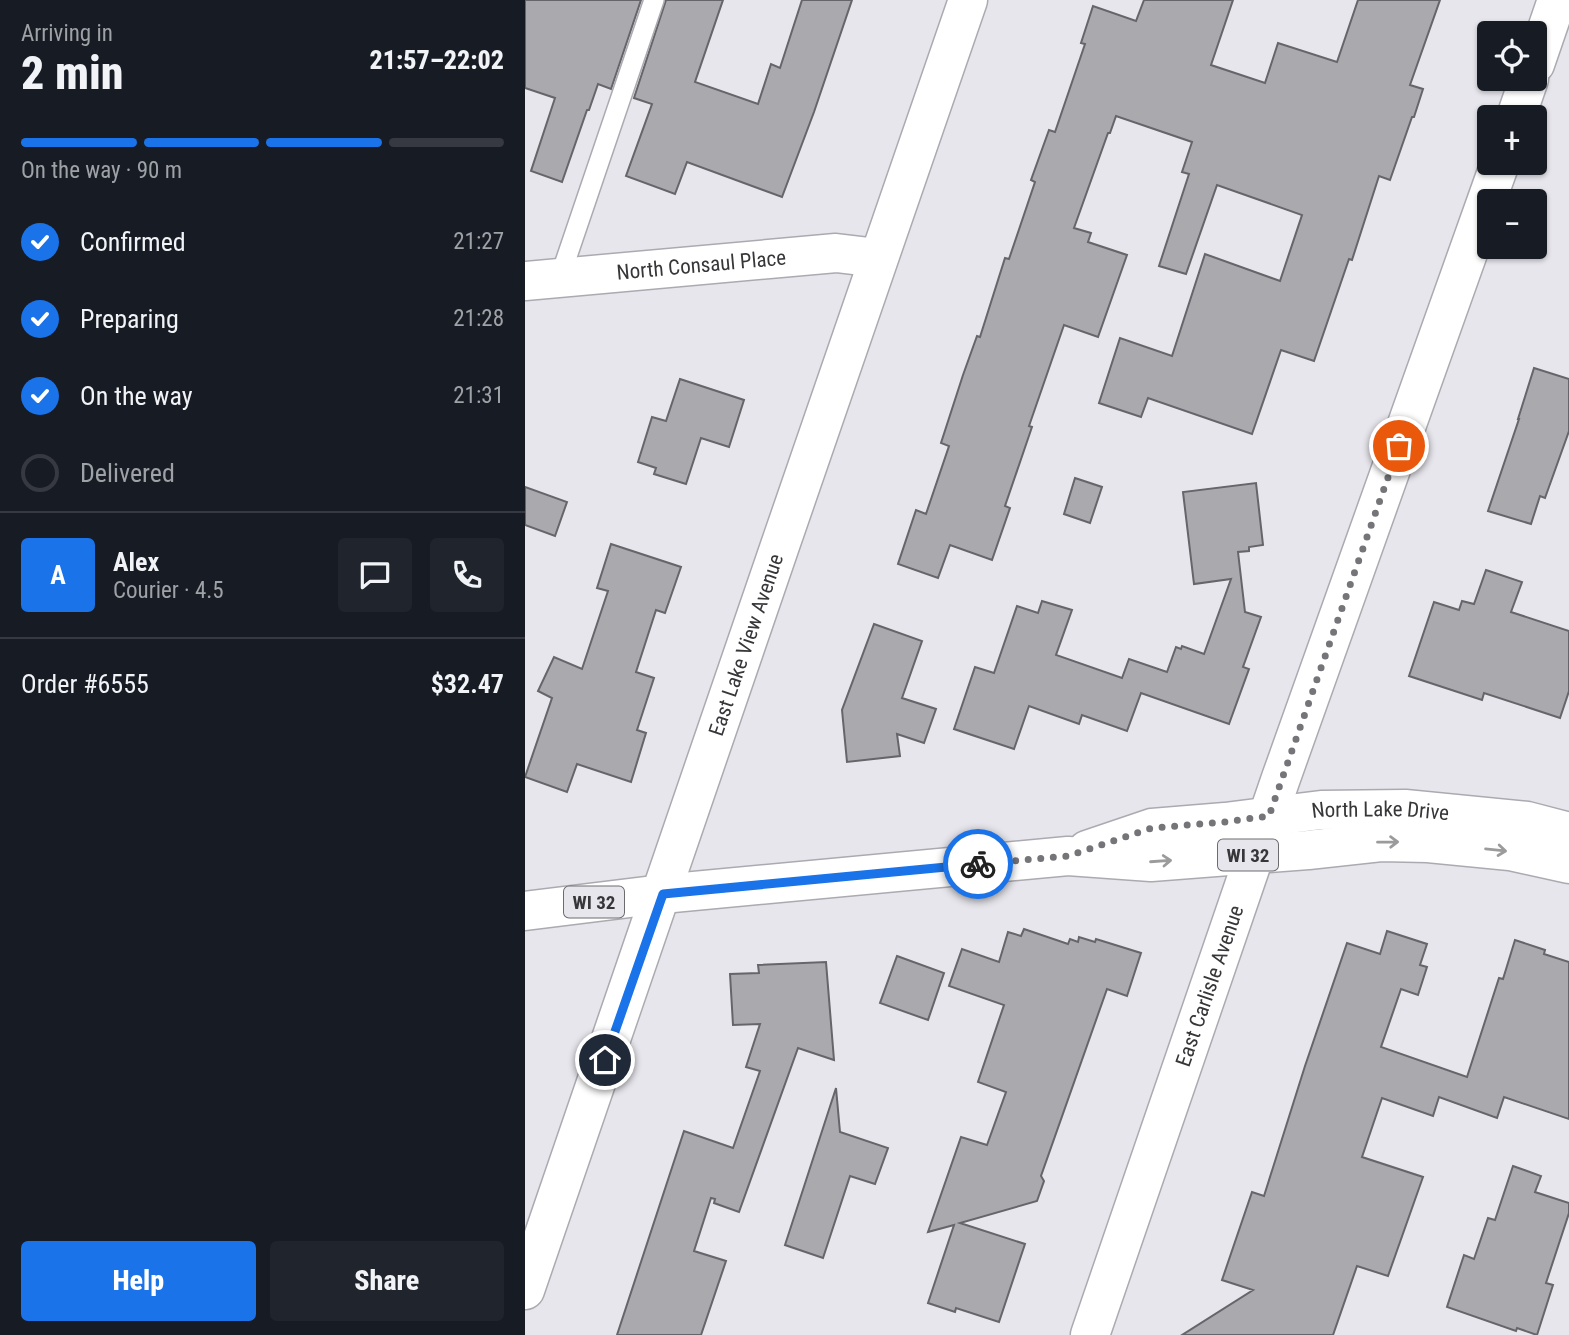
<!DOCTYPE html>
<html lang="en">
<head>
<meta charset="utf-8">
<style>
  :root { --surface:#171b24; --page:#20242c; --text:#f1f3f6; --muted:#9ea1a6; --line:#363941; --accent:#1a73e8 }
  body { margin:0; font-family:"Roboto Condensed",sans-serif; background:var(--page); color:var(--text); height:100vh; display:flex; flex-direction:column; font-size:26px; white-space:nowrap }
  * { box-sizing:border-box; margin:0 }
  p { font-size:23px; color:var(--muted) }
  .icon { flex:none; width:38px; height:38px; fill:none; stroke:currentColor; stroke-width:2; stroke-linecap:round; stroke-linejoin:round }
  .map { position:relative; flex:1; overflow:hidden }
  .panel { display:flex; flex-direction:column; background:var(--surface); width:525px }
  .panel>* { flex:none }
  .tools { position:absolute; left:952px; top:21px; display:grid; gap:14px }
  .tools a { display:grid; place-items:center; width:70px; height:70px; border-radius:7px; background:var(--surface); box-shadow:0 2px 5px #0004; font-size:35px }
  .pin { position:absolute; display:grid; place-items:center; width:60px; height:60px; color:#fff; margin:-30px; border:4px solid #fff; border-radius:50%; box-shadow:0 2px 7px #0007 }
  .courier { position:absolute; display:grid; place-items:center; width:70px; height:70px; margin:-35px; border:5px solid #1a73e8; border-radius:50%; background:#fff; color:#222; box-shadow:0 2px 9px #0007 }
  .headline em { font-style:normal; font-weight:800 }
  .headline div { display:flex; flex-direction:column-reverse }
  .headline { display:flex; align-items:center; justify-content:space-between; height:119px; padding:0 21px }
  h1 { font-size:46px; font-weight:800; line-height:52px }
  .bar { display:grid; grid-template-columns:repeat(4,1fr); gap:10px 7px; align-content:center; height:84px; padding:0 21px }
  .bar i { height:9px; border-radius:5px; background:var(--line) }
  .bar .selected { background:var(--accent) }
  .bar p { grid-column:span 4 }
  .line { display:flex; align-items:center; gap:18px; padding:0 21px; border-top:2px solid var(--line) }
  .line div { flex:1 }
  .round { display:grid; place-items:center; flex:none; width:74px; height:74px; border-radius:7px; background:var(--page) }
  ol { padding:0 21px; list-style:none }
  li { display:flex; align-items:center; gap:21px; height:77px }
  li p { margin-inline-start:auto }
  li .icon { padding:7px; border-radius:50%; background:var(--accent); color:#fff; stroke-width:4 }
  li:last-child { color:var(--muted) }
  li i { width:38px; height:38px; border:4px solid var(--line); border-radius:50% }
  .cta { display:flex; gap:14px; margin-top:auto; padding:14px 21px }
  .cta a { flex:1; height:80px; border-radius:7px; background:var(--accent); color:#fff; font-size:28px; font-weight:800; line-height:80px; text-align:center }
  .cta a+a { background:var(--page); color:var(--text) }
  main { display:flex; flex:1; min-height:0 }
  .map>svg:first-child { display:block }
  .building { fill:#a9a9ae; stroke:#65656a; stroke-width:2 }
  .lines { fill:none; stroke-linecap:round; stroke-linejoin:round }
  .service-casing { stroke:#abaab0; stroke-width:22 }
  .minor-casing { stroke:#abaab0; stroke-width:41 }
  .primary-casing { stroke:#abaab0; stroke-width:41 }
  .service { stroke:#fff; stroke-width:19 }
  .minor { stroke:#fff; stroke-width:38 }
  .primary { stroke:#fff; stroke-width:38 }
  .oneway { stroke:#9b9b9c }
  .done { stroke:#757478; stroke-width:7; stroke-dasharray:0 12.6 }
  .route { stroke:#1a73e8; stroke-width:9 }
  .labels { text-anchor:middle; stroke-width:7; stroke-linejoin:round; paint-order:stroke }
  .shield { fill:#e7e6ec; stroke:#6c6c6f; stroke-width:2 }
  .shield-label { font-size:19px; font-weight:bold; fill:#37373a }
  .street-label { font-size:21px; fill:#37373a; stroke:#e7e6ec }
</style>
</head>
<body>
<main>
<section class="panel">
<div class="headline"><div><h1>2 min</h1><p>Arriving in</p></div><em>21:57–22:02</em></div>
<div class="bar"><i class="selected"></i><i class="selected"></i><i class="selected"></i><i></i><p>On the way · 90 m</p></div>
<ol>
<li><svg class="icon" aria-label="check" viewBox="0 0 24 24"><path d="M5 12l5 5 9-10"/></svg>Confirmed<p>21:27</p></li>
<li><svg class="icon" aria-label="check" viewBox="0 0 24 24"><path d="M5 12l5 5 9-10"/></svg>Preparing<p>21:28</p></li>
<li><svg class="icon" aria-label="check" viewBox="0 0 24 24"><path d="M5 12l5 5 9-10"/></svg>On the way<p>21:31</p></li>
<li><i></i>Delivered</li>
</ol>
<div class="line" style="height:126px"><b class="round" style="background:var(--accent);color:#fff">A</b><div><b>Alex</b><p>Courier · 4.5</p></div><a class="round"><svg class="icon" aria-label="chat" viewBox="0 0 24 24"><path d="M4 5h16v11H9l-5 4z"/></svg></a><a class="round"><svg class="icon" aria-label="phone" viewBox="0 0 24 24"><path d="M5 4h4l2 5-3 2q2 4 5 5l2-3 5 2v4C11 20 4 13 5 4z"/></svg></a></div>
<div class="line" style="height:91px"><div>Order #6555</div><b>$32.47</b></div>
<div class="cta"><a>Help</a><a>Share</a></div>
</section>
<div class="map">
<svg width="1044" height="1335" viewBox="0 0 1044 1335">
  <rect width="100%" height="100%" fill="#e7e6ec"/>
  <g class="building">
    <path d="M 0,0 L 116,0 L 86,89 L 73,84 L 64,110 L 62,110 L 37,182 L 6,171 L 30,98 L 0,88 Z"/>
    <path d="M 141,0 L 198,0 L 170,82 L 233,104 L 246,64 L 255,68 L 277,0 L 327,0 L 289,112 L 257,197 L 162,162 L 150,194 L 101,176 L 127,104 L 109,98 Z"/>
    <path d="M 619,0 L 708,0 L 686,65 L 740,83 L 753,43 L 812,62 L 833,0 L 915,0 L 885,85 L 898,89 L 889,117 L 887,117 L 865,180 L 854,176 L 827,260 L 824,259 L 789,361 L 756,350 L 727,434 L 623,398 L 616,417 L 574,403 L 595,338 L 647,356 L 680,254 L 755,281 L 777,215 L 692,185 L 661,274 L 634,266 L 664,174 L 657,172 L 667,142 L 591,116 L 585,133 L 583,133 L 549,228 L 566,233 L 563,242 L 602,255 L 573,337 L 539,325 L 504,426 L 507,427 L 480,506 L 485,508 L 467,560 L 425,545 L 413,578 L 373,564 L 391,510 L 401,514 L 424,446 L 416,443 L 438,375 L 452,336 L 455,337 L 480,258 L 484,259 L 510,182 L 506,180 L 524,130 L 530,132 L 560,44 L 556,43 L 568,6 L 611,21 Z"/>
    <path d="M 1009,368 L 1044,379 L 1044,431 L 1020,498 L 1015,496 L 1006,524 L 963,511 L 994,419 L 993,419 Z"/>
    <path d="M 155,379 L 219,400 L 204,447 L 176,438 L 161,484 L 129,474 L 131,468 L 113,462 L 127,417 L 141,421 Z"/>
    <path d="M 550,478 L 577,487 L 565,523 L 539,514 Z"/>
    <path d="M 731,483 L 738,545 L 724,547 L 724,551 L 713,552 L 720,612 L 736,617 L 718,667 L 724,669 L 704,724 L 616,693 L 602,731 L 557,715 L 554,724 L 504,706 L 489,749 L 429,729 L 450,667 L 469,673 L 492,606 L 513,613 L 517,601 L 547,610 L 531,655 L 597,678 L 604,659 L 642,672 L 651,647 L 656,649 L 657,646 L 679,654 L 706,579 L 669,584 L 658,492 Z"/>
    <path d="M 0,487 L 42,502 L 30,536 L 0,525 Z"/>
    <path d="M 86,544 L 156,567 L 140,613 L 131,610 L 111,672 L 129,678 L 112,730 L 121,733 L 106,782 L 52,764 L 42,792 L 0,777 L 27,698 L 13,691 L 29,657 L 57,669 L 83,591 L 72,588 Z"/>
    <path d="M 961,570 L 997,582 L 986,612 L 1044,631 L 1044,691 L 1035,718 L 959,693 L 957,700 L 884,676 L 909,602 L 934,610 L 937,601 L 949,604 Z"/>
    <path d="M 349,624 L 397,641 L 377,698 L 411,709 L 399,743 L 372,734 L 375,756 L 322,762 L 317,710 Z"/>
    <path d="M 499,929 L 543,944 L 545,939 L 553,942 L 554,937 L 570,942 L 571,939 L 616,953 L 602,996 L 582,989 L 516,1176 L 519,1181 L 512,1201 L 435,1223 L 500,1244 L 474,1322 L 431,1308 L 430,1312 L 403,1303 L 429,1225 L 403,1232 L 436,1137 L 462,1145 L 481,1092 L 453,1082 L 479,1005 L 424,986 L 437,949 L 474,962 L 483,932 L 496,936 Z"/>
    <path d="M 862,931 L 902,944 L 895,965 L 902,967 L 893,995 L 876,989 L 856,1047 L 942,1077 L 974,978 L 978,979 L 990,940 L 1020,950 L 1019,954 L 1044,962 L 1044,1119 L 979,1097 L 972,1118 L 914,1097 L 908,1116 L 857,1098 L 837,1157 L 898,1177 L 863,1276 L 832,1266 L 808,1335 L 657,1335 L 728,1290 L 697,1280 L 727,1192 L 739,1196 L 780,1066 L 822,943 L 855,954 Z"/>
    <path d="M 372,956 L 419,973 L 403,1020 L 355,1003 Z"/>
    <path d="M 301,962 L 309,1060 L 273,1048 L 214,1212 L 189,1203 L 190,1199 L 186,1198 L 169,1251 L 201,1261 L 176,1335 L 92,1335 L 159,1131 L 208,1148 L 235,1071 L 221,1067 L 235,1024 L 208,1025 L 205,974 L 234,973 L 233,965 Z"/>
    <path d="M 311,1088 L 315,1132 L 363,1148 L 350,1184 L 325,1176 L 298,1258 L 260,1245 Z"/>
    <path d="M 988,1166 L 1016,1176 L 1010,1192 L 1044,1203 L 1044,1213 L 1021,1283 L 1028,1285 L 1012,1335 L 992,1328 L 991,1331 L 922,1307 L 939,1255 L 949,1259 L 963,1218 L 970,1220 Z"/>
  </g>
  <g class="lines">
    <defs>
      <path id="service" d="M 35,277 L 129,0"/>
      <g id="minor">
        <path d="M 1010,64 L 1032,0"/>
        <path d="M 991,117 L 1004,79"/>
        <path id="s1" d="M 0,281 L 311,253 L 353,258"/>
        <path id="s2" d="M 0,1290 C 149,861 293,429 443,0"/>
        <path id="s3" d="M 565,1335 L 756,778 L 975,163"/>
      </g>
      <g id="primary">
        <path id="s4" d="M 562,850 L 627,828 L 700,822 L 796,810 L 880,809 L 1002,821 L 1044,832"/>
        <path d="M 0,911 L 137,894 L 543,856 L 626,862 L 783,850 L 856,842 L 903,843 L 985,851 L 1044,864"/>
      </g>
    </defs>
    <use href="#service" class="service-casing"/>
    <use href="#minor" class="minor-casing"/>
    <use href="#primary" class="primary-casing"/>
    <use href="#service" class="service"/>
    <use href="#minor" class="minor"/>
    <use href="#primary" class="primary"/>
  </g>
  <defs><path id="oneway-shaft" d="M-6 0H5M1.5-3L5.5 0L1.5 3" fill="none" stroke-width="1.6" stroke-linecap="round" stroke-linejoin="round" transform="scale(1.75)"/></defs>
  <g class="oneway">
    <use href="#oneway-shaft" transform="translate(863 842) rotate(-1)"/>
    <use href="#oneway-shaft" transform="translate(971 850) rotate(6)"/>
    <use href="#oneway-shaft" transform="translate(636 861) rotate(-4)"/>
  </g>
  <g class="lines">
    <path class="done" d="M 453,864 L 543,856 L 627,828 L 700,822 L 744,816 L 874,446"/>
    <path class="route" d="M 80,1060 L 138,894 L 453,864"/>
  </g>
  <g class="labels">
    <g class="shield">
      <rect x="693" y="839.5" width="60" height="31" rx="5"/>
      <rect x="39" y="886.5" width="60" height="31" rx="5"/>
    </g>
    <g class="shield-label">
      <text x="723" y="862">WI 32</text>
      <text x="69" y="909">WI 32</text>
    </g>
    <g class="street-label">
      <text dy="7" stroke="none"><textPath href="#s1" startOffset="177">North Consaul Place</textPath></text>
      <text dy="7" stroke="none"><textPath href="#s2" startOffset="682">East Lake View Avenue</textPath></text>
      <text dy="7" stroke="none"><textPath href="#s4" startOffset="298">North Lake Drive</textPath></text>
      <text dy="7" stroke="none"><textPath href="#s3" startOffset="369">East Carlisle Avenue</textPath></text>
    </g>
  </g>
</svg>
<div class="tools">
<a><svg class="icon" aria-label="locate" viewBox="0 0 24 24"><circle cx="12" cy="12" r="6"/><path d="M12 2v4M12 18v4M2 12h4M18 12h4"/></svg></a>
<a>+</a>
<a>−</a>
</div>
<div class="pin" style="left:874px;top:446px;background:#ea580c"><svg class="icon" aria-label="bag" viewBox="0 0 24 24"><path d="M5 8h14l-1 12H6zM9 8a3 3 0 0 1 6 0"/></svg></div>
<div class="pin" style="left:80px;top:1060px;background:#1f2937"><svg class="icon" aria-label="home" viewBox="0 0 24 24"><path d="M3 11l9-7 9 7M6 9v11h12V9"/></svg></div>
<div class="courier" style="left:453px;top:864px"><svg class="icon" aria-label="bike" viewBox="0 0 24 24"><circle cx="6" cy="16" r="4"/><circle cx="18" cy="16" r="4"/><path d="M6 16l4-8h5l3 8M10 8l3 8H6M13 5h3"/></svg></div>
</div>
</main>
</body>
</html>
